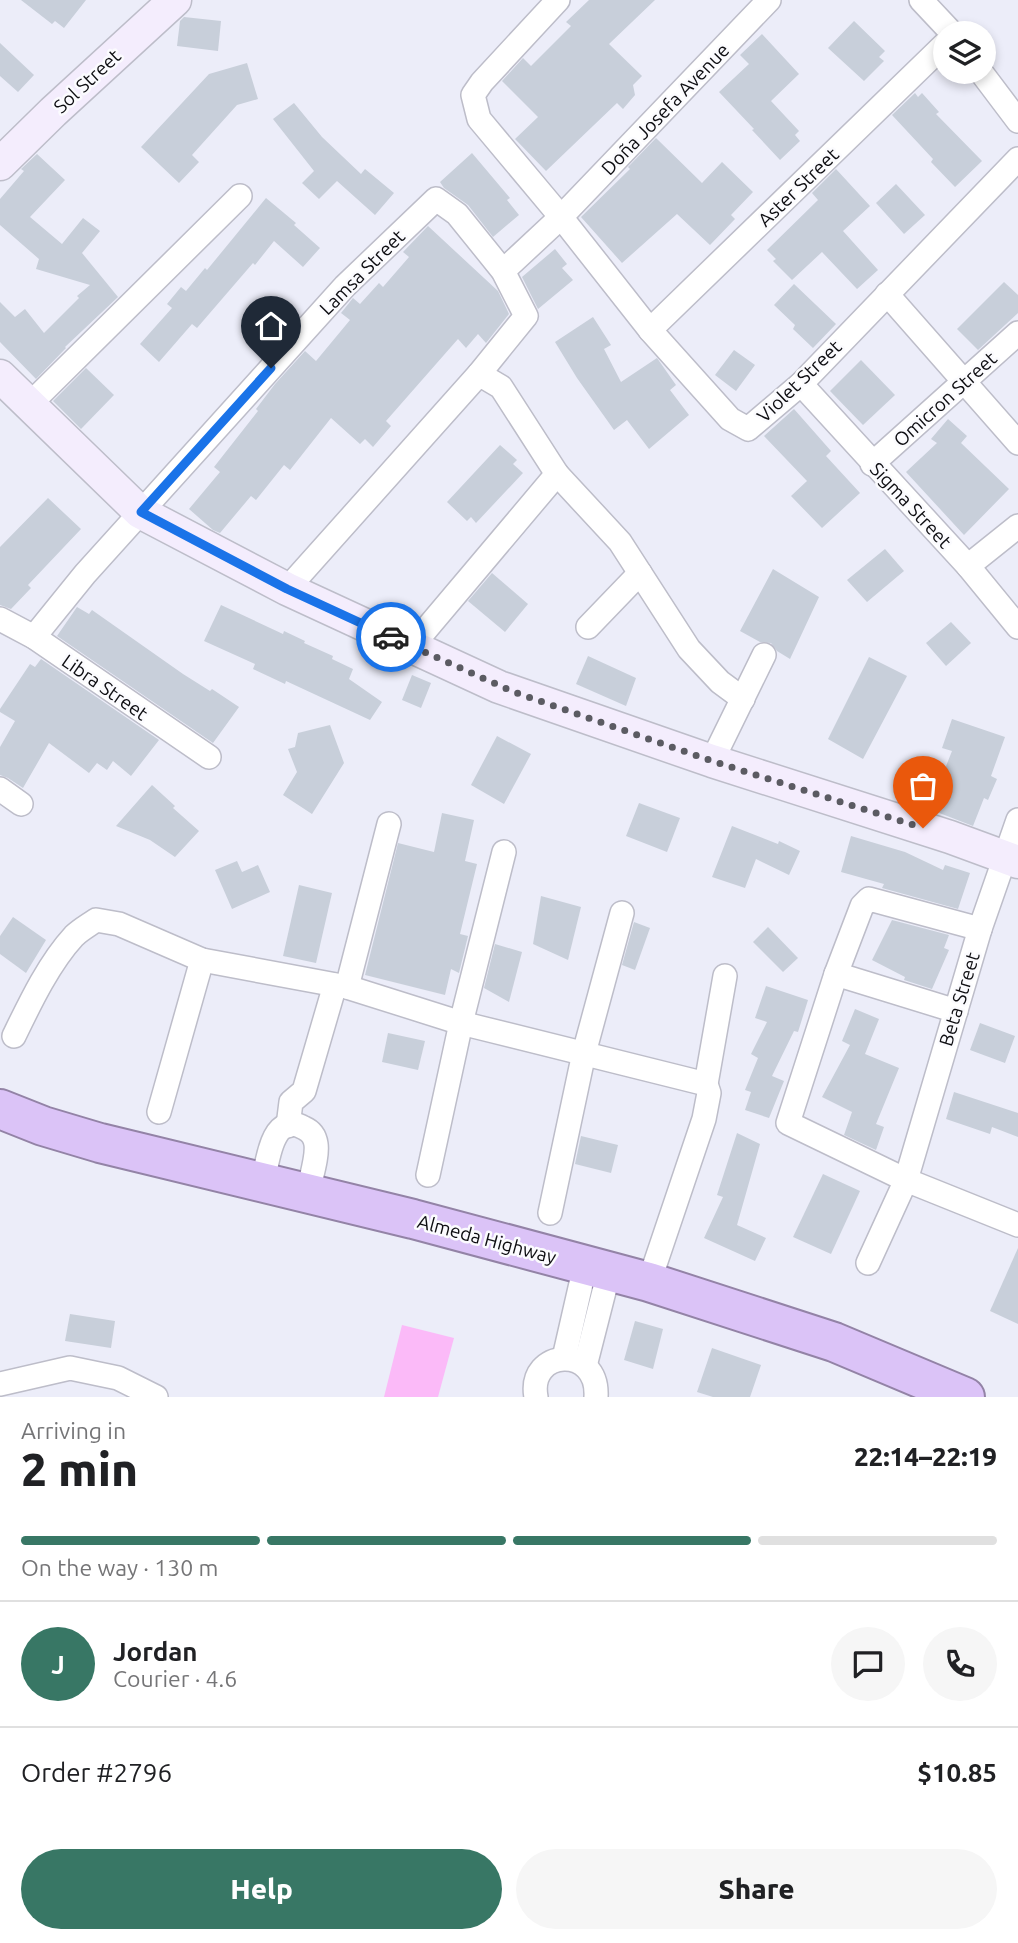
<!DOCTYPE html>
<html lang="en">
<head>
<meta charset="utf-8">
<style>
  :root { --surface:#fff; --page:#f6f6f6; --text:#202124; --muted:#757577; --line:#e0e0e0; --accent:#387765 }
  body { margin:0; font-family:Ubuntu,sans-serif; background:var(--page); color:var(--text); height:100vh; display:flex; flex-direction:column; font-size:26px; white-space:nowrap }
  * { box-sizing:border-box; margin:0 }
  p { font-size:23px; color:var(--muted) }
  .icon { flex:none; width:38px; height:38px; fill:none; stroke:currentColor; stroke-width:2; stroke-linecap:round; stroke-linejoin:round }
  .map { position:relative; height:1397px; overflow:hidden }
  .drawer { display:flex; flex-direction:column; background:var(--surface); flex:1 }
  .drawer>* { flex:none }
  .fabs { position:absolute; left:933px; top:21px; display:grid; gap:14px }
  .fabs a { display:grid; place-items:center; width:63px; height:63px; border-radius:50%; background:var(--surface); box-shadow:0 4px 10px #0003; font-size:35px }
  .pin { position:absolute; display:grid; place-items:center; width:60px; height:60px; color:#fff; margin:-72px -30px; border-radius:50% 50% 50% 0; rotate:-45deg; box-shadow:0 0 7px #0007 }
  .pin .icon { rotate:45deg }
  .courier { position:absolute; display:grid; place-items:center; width:70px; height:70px; margin:-35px; border:5px solid #1a73e8; border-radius:50%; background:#fff; color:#222; box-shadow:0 2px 9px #0007 }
  .head em { font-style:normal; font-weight:800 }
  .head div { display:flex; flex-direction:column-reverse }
  .head { display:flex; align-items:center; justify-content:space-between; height:119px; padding:0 21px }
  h1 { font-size:46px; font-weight:800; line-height:52px }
  .bar { display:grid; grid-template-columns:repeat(4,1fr); gap:10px 7px; align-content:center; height:84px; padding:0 21px }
  .bar i { height:9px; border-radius:5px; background:var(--line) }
  .bar .active { background:var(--accent) }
  .bar p { grid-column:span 4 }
  .line { display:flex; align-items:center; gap:18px; padding:0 21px; border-top:2px solid var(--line) }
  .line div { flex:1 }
  .round { display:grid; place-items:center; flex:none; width:74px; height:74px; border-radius:37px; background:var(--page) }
  .cta { display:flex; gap:14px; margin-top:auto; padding:14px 21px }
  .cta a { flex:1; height:80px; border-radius:42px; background:var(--accent); color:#fff; font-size:28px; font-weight:800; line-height:80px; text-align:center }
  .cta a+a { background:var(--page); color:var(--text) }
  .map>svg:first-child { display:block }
  .green { fill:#fbbaf8 }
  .building { fill:#c8cfda }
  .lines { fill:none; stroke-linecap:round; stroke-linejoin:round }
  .street-casing { stroke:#bdbdc9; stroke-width:26 }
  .secondary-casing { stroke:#bdbdc9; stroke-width:35 }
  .highway-casing { stroke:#9383a6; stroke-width:42 }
  .street { stroke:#fff; stroke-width:23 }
  .secondary { stroke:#f4edfd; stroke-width:32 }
  .highway { stroke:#dbc3f7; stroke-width:38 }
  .done { stroke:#5b5b62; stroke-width:7; stroke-dasharray:0 12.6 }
  .route { stroke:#1a73e8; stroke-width:9 }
  .labels { text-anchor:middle; stroke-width:5; stroke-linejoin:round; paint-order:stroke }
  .street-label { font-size:19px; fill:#0d0d11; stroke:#fbfbfe }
</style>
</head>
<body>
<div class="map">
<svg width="1018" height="1397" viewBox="0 0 1018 1397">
  <rect width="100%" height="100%" fill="#ecedf9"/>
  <path class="green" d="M 402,1325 L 454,1338 L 438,1397 L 384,1397 Z"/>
  <g class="building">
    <path d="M 21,0 L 86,0 L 64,28 L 55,21 L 52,24 Z"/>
    <path d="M 589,0 L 655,0 L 609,44 L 642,76 L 633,85 L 635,95 L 623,109 L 617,103 L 546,171 L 515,139 L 538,117 L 502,81 L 523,58 L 531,66 L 571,26 L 566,22 Z"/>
    <path d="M 184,17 L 221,21 L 218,51 L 177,46 L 180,21 Z"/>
    <path d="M 854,21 L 885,51 L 879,57 L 884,61 L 864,81 L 828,48 Z"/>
    <path d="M 762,34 L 799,74 L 771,101 L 799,131 L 795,135 L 800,141 L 780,160 L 752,130 L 754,129 L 719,92 L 749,64 L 740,55 Z"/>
    <path d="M 0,43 L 34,75 L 18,92 L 0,76 Z"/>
    <path d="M 247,63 L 258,99 L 237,105 L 192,155 L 199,162 L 179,183 L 141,147 L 209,74 Z"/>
    <path d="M 915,93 L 918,97 L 922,93 L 939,112 L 936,114 L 982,161 L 955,187 L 931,162 L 933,159 L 892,115 Z"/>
    <path d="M 294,103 L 322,137 L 361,174 L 365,169 L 394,193 L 375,215 L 337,181 L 319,199 L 302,183 L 314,171 L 273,119 Z"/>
    <path d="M 656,138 L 702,183 L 722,162 L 753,192 L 731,215 L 735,219 L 710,245 L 677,214 L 622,263 L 581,217 L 630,169 L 628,167 Z"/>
    <path d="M 472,153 L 510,198 L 507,200 L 519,215 L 493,237 L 468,205 L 444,188 L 440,182 Z"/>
    <path d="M 37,154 L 65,180 L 30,217 L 62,244 L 83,218 L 100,231 L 82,253 L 118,297 L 65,347 L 66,348 L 36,379 L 0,342 L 0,302 L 15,317 L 25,309 L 44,333 L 79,298 L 77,296 L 90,285 L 36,269 L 39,259 L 0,225 L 0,199 L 24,171 L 21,169 Z"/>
    <path d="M 836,169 L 870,206 L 843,231 L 878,270 L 857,289 L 822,252 L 792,280 L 773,261 L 776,259 L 767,250 L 818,200 L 812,193 Z"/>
    <path d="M 896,184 L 925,215 L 904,234 L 876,203 Z"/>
    <path d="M 266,198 L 296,223 L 294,225 L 320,248 L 303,267 L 274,241 L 255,265 L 253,263 L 197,328 L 192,324 L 159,362 L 140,344 L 172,308 L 167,304 L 181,287 L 186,291 L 205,268 L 207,270 Z"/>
    <path d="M 428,226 L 498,291 L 509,314 L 486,343 L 478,334 L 466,348 L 458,339 L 386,421 L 391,426 L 373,447 L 365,439 L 360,444 L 331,418 L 290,470 L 284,465 L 256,500 L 251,496 L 220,533 L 213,530 L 189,509 L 220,472 L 214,467 L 258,411 L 256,409 L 275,384 L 305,351 L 316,361 L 350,320 L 341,313 L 353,298 L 360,304 L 379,283 L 383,287 L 409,257 L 403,252 Z"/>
    <path d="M 555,249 L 567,264 L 562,268 L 573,280 L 538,309 L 522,277 Z"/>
    <path d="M 1004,282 L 1018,295 L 1018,313 L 978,350 L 957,329 Z"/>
    <path d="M 794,284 L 836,324 L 813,348 L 793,329 L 795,325 L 774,305 Z"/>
    <path d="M 263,311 L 285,332 L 266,353 L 243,332 Z"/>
    <path d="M 593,317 L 611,345 L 604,349 L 621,382 L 657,358 L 676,385 L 670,390 L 689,415 L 649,449 L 627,420 L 614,430 L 577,378 L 555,342 Z"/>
    <path d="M 734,350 L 755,365 L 736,391 L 715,375 Z"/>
    <path d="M 861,360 L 895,395 L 863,425 L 830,391 Z"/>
    <path d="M 86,368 L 114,395 L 81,429 L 53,401 Z"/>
    <path d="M 794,409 L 831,451 L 826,456 L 860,493 L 822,528 L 791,496 L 807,481 L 764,436 Z"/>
    <path d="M 948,419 L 967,436 L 961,443 L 1009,489 L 964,535 L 906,472 L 937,443 L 931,439 Z"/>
    <path d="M 500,445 L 517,460 L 513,464 L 523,473 L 476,523 L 471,517 L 467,521 L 447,502 Z"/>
    <path d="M 48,498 L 81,529 L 28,585 L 31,588 L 11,609 L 0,605 L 0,547 Z"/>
    <path d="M 885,549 L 904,571 L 867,602 L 847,580 Z"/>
    <path d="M 773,569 L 819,597 L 790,659 L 777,651 L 771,643 L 760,642 L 740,631 Z"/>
    <path d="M 492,573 L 528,604 L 505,632 L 468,601 Z"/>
    <path d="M 221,605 L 283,634 L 284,631 L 305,641 L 304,643 L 333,656 L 332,659 L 353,669 L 349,679 L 382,702 L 370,720 L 286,681 L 285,684 L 253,669 L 255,664 L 204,641 Z"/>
    <path d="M 77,607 L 89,614 L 92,610 L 183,674 L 210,691 L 212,689 L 239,707 L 213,743 L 57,636 Z"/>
    <path d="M 951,622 L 971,643 L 946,666 L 926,643 Z"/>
    <path d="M 588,656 L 636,678 L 626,706 L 576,684 Z"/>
    <path d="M 869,657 L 907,676 L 863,759 L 828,739 Z"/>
    <path d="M 41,659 L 159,740 L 131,776 L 113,761 L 107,770 L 97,763 L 89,773 L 49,743 L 23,788 L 8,778 L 0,775 L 0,747 L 15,721 L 0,712 L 0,709 L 30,664 L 35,667 Z"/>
    <path d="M 412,675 L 431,683 L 421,708 L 402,700 Z"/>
    <path d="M 952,719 L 1005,737 L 991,776 L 997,779 L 988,800 L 984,798 L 973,826 L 929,809 L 952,751 L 942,748 Z"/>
    <path d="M 330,725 L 344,763 L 312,814 L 283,795 L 297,772 L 288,749 L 295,747 L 298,733 Z"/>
    <path d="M 497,736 L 531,754 L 504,804 L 471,785 Z"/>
    <path d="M 152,785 L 175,806 L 173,808 L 199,831 L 175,857 L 150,840 L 116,826 Z"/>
    <path d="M 639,803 L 680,818 L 667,852 L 626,836 Z"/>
    <path d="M 442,813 L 474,820 L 465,861 L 477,864 L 460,934 L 468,936 L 459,973 L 451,969 L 445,995 L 365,975 L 398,843 L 434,852 Z"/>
    <path d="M 732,826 L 778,844 L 779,841 L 800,851 L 789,875 L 756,859 L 745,888 L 712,877 Z"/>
    <path d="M 851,836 L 905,852 L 943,870 L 945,865 L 970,873 L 958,909 L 882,888 L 884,884 L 841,872 Z"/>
    <path d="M 237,861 L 242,872 L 258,865 L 270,892 L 232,909 L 215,870 Z"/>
    <path d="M 299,885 L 332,893 L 316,963 L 283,956 Z"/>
    <path d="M 541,896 L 581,907 L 568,960 L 533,944 Z"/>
    <path d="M 13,917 L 46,940 L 26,973 L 0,954 L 0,936 Z"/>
    <path d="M 892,920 L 949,935 L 944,948 L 949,950 L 932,989 L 904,980 L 905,977 L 872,960 Z"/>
    <path d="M 634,922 L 650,928 L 635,970 L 622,965 Z"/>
    <path d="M 768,927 L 798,958 L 783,972 L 753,942 Z"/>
    <path d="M 495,944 L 522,952 L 509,1002 L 484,988 Z"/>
    <path d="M 766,986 L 808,1000 L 798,1032 L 794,1031 L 772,1076 L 784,1081 L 769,1118 L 745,1110 L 751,1092 L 745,1090 L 758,1058 L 751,1054 L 767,1022 L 755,1018 Z"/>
    <path d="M 855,1009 L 879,1019 L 865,1054 L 899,1068 L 876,1124 L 884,1127 L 876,1150 L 844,1135 L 852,1112 L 822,1097 L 850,1045 L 842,1041 Z"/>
    <path d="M 980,1023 L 1015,1036 L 1005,1063 L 970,1050 Z"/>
    <path d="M 388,1033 L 425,1041 L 418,1070 L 382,1062 Z"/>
    <path d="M 954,1092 L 1018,1113 L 1018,1137 L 992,1127 L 990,1134 L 946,1119 Z"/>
    <path d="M 737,1133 L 760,1144 L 737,1225 L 766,1238 L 755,1261 L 704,1238 L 723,1197 L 717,1195 Z"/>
    <path d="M 581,1136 L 618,1145 L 611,1173 L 575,1164 Z"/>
    <path d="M 823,1174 L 860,1191 L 831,1254 L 793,1237 Z"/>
    <path d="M 1018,1248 L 1018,1324 L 990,1311 Z"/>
    <path d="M 70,1314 L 115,1321 L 111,1348 L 65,1341 Z"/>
    <path d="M 635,1321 L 663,1329 L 653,1369 L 624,1360 Z"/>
    <path d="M 712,1348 L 761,1365 L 750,1397 L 713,1397 L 697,1392 Z"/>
  </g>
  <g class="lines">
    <defs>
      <g id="street">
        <path d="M 558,0 L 482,82 L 473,95 L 479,119 L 561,217 L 650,330 L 730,419 L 748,429 L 801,384 L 1018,159"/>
        <path d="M 921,0 L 952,33"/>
        <path d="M 981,72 L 1018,121"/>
        <path d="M 503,271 L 561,217 L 769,0"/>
        <path d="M 887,294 L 1018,443"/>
        <path d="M 650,330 L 945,44"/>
        <path d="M 801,384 L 968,566 L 1018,627"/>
        <path d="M 29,405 L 240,196"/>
        <path d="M 872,464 L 1018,333"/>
        <path d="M 968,566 L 1018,526"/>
        <path d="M 287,589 L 479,374 L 501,387 L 557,474 L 620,542 L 689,649 L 720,682 L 743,699"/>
        <path d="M 0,619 L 34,637 L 209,757"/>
        <path d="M 588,627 L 640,573"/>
        <path d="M 34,637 L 85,574 L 345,286 L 436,199 L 457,214 L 503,271 L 526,316 L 479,374"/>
        <path d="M 412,646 L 557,474"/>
        <path d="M 712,761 L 764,655"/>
        <path d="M 0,789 L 21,804"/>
        <path d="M 980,929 L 869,899 L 862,906 L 836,974 L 788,1123 L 906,1180 L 1018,1225"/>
        <path d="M 836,974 L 956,1011"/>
        <path d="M 347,987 L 389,824"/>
        <path d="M 14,1036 C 30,1003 49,963 74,936 C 80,930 89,925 96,920 L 119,924 L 202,960 L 347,987 L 461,1023 L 706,1084 L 709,1093 L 704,1119 L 649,1282"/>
        <path d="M 706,1084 L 725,976"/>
        <path d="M 159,1112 L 202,960"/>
        <path d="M 288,1126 L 291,1102 L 304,1091 L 335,985"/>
        <path d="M 428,1175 L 461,1023 L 504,852"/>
        <path d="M 263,1183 C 267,1163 272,1110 304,1128 C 311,1131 315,1137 316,1144 C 318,1157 310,1180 308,1193"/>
        <path d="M 550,1213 L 584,1053 L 622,913"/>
        <path d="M 868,1263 L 906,1180 L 980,929 L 1018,820"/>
        <path d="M 564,1358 L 585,1266"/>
        <path d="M 585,1366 L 609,1272"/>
        <path d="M 0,1384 L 70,1368 L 118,1378 L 156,1397"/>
        <path d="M 536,1397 C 527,1349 599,1344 596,1397"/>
      </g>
      <g id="secondary">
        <path d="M 0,164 L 53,112 L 175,0"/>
        <path d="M 0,376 L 140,512 L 287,589 L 499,687 L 712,761 L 950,837 L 1018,862"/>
      </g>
      <path id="highway" d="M 0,1109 L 43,1126 L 100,1143 L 413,1219 L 649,1282 L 834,1342 L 965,1397"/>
    </defs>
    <use href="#street" class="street-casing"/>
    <use href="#secondary" class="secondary-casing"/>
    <use href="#highway" class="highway-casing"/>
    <use href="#street" class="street"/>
    <use href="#secondary" class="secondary"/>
    <use href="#highway" class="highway"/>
  </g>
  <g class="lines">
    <path class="done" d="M 391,637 L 514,692 L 712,761 L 923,828"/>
    <path class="route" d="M 271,368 L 141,512 L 287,589 L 391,637"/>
  </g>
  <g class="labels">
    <g class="street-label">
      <text transform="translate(87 81) rotate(-43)" y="7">Sol Street</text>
      <text transform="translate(665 109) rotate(-46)" y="7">Doña Josefa Avenue</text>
      <text transform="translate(798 187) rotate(-44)" y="7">Aster Street</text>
      <text transform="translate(362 272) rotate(-45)" y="7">Lamsa Street</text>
      <text transform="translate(799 381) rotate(-44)" y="7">Violet Street</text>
      <text transform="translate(945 399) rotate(-42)" y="7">Omicron Street</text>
      <text transform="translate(911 505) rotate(47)" y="7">Sigma Street</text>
      <text transform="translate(105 687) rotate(35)" y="7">Libra Street</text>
      <text transform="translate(959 999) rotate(-73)" y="7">Beta Street</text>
      <text transform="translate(487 1239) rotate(15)" y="7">Almeda Highway</text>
    </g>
  </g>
</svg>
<div class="fabs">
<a><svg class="icon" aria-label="layers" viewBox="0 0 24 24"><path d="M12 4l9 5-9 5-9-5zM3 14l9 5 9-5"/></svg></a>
</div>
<div class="pin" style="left:923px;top:828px;background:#ea580c"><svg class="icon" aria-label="bag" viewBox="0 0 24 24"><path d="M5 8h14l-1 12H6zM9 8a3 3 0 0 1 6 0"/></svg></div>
<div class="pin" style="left:271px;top:368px;background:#1f2937"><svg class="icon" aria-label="home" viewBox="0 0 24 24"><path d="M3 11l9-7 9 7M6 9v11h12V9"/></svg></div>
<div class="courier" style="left:391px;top:637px"><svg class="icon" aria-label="car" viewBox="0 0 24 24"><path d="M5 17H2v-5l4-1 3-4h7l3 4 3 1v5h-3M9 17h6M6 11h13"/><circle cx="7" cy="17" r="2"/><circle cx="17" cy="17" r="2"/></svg></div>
</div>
<section class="drawer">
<div class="head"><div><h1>2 min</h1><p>Arriving in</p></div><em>22:14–22:19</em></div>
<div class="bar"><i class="active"></i><i class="active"></i><i class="active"></i><i></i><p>On the way · 130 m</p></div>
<div class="line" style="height:126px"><b class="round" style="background:var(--accent);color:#fff">J</b><div><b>Jordan</b><p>Courier · 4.6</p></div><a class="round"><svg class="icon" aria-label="chat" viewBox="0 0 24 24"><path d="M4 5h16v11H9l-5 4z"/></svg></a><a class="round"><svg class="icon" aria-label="phone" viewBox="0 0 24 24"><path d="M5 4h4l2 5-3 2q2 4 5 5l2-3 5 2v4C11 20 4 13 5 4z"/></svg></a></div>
<div class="line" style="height:91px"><div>Order #2796</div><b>$10.85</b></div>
<div class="cta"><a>Help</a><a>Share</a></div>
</section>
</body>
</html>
